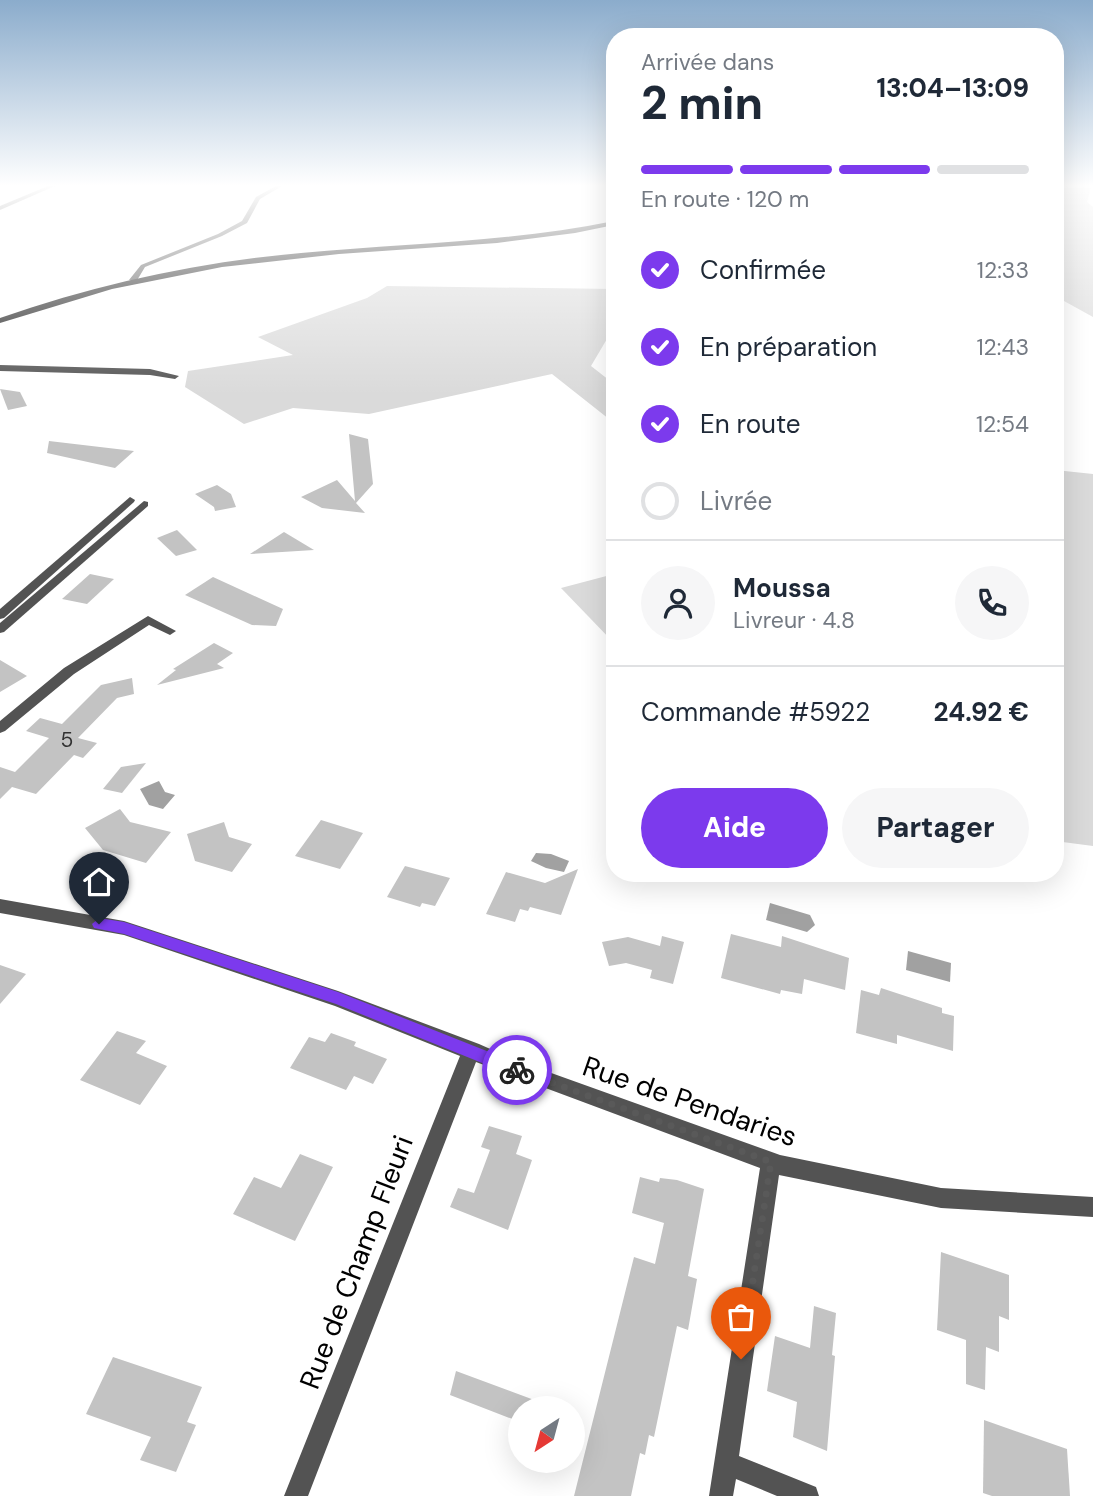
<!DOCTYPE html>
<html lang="fr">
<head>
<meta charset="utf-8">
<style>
  :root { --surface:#fff; --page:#f6f6f7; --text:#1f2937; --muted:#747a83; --line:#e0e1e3; --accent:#7c3aed }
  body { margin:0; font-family:"DM Sans",sans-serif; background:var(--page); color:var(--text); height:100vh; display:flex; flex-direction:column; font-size:26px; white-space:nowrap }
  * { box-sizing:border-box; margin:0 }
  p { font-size:23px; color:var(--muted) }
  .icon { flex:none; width:38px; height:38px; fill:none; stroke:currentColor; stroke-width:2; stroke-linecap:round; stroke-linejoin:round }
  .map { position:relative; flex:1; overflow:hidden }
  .details { position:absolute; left:606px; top:28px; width:458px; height:854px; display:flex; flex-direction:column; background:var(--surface); border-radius:28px; box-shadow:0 7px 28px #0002 }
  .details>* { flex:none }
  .needle { width:46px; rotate:216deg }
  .tools { position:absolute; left:508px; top:1396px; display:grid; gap:14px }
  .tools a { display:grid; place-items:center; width:77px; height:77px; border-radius:50%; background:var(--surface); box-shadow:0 7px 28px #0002; font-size:35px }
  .pin { position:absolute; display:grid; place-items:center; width:60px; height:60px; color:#fff; margin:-72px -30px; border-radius:50% 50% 50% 0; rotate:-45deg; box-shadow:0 0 7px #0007 }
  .pin .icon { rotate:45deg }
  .courier { position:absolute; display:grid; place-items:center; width:70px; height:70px; margin:-35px; border:5px solid #7c3aed; border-radius:50%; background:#fff; color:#222; box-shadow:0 2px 9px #0007 }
  .overview em { font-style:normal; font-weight:800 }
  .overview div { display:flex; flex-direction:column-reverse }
  .overview { display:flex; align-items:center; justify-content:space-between; height:119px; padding:0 35px }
  h1 { font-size:46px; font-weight:800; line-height:52px }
  .bar { display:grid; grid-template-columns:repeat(4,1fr); gap:10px 7px; align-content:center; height:84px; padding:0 35px }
  .bar i { height:9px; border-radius:5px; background:var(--line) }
  .bar .on { background:var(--accent) }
  .bar p { grid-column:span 4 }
  .line { display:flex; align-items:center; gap:18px; padding:0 35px; border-top:2px solid var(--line) }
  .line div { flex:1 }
  .round { display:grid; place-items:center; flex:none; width:74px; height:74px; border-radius:37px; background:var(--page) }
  ol { padding:0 35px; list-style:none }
  li { display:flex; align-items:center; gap:21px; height:77px }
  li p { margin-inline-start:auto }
  li .icon { padding:7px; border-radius:50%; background:var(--accent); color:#fff; stroke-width:4 }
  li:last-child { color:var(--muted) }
  li i { width:38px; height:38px; border:4px solid var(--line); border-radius:50% }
  .button { display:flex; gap:14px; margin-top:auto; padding:14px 35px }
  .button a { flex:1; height:80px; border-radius:42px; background:var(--accent); color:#fff; font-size:28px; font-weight:800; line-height:80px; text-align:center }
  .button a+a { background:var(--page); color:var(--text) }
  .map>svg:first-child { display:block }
  .green { fill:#dadada }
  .water { fill:#a1a1a1 }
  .building { fill:#c3c3c3 }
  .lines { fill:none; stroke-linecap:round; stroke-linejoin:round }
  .street { fill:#535353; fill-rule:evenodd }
  .secondary { fill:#202020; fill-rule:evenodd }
  .route { fill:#7c3aed }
  .done { stroke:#595959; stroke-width:7; stroke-dasharray:0 12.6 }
  .labels { text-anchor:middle; stroke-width:7; stroke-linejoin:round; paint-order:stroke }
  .number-label { font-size:21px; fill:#313131 }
  .near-street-label { font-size:28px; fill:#000; stroke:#fff }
</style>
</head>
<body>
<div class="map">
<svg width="1093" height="1496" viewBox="0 0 1093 1496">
  <rect width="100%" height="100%" fill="#fff"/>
  <g class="green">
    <path d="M 1055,186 L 1091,187 L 1087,202 L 1093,207 L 1093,317 L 1055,296 Z"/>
    <path d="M 387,286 L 614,289 L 614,327 L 591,366 L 614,384 L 614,423 L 552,374 L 369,414 L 293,408 L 244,424 L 185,387 L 188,371 L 293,355 L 258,337 L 367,298 Z"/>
    <path d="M 1055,470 L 1093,474 L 1093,846 L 1055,841 Z"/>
    <path d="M 614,574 L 614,643 L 561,588 Z"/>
  </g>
  <g class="water">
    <path d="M 159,781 L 165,792 L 175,795 L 163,809 L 149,805 L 140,789 Z"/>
    <path d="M 536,853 L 551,854 L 569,861 L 564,872 L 546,868 L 531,861 Z"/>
    <path d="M 770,903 L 810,915 L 815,925 L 807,932 L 766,920 Z"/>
    <path d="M 908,951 L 951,963 L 950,982 L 906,970 Z"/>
  </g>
  <g class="building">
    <path d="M 0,389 L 20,392 L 27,406 L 8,410 Z"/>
    <path d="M 349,434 L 368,439 L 373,484 L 356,503 L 365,513 L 322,508 L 301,497 L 337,480 L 355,501 Z"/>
    <path d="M 49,441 L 134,451 L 115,468 L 47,453 Z"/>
    <path d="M 217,485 L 231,494 L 236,507 L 215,511 L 214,507 L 195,494 Z"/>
    <path d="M 177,530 L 197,550 L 176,556 L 157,538 Z"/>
    <path d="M 284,532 L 314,550 L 250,554 Z"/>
    <path d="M 90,574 L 114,579 L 87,604 L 62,599 Z"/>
    <path d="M 213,577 L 283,609 L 276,626 L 252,625 L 185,595 Z"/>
    <path d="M 214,643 L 233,653 L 217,664 L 224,668 L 157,685 L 176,670 L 173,669 Z"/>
    <path d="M 0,660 L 27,676 L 0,692 Z"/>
    <path d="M 132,678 L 134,694 L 117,698 L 78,738 L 97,743 L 83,758 L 74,755 L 36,794 L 12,787 L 0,799 L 0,767 L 15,772 L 49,738 L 26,731 L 40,718 L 62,724 L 101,685 Z"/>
    <path d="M 146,763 L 122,793 L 103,789 L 121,767 Z"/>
    <path d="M 120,809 L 130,822 L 171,832 L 146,863 L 103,850 L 85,828 Z"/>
    <path d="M 321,820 L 363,833 L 340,869 L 295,856 Z"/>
    <path d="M 224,822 L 229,837 L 252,844 L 232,872 L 195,861 L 187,834 Z"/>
    <path d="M 405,866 L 450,878 L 435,906 L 422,903 L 420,907 L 387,897 Z"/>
    <path d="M 578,869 L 561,915 L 530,907 L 528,911 L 520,909 L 515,922 L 486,914 L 506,872 L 545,883 Z"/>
    <path d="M 731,934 L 781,947 L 782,936 L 849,958 L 845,990 L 804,979 L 802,994 L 781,990 L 780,994 L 721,978 Z"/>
    <path d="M 662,936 L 684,942 L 673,984 L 650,978 L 652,970 L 626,963 L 609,966 L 602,942 L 628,937 L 660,946 Z"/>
    <path d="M 0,965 L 26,974 L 0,1004 Z"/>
    <path d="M 881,988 L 942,1008 L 942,1013 L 954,1016 L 953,1051 L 897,1035 L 897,1044 L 856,1033 L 861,990 L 879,995 Z"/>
    <path d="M 117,1031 L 146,1041 L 136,1053 L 167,1066 L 140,1105 L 80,1080 Z"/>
    <path d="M 331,1033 L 356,1042 L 354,1046 L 387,1059 L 373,1084 L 354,1076 L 346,1090 L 290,1068 L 309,1037 L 325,1042 Z"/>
    <path d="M 489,1126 L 522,1136 L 516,1154 L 532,1160 L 508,1230 L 450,1207 L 458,1188 L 474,1193 L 490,1150 L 481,1147 Z"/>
    <path d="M 300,1154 L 333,1167 L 295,1241 L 233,1214 L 254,1177 L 281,1188 Z"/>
    <path d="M 640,1177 L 659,1182 L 660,1178 L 677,1180 L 704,1189 L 688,1276 L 697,1279 L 688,1330 L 677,1326 L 654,1437 L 649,1435 L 645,1455 L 640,1453 L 631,1496 L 574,1496 L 634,1257 L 655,1264 L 664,1223 L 632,1213 Z"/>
    <path d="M 941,1252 L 1009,1275 L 1009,1320 L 999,1316 L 999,1352 L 986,1347 L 985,1390 L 966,1384 L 966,1340 L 937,1330 Z"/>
    <path d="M 814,1306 L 836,1313 L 832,1355 L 835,1356 L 827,1451 L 793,1437 L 797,1402 L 767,1391 L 775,1336 L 810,1348 Z"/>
    <path d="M 113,1357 L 202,1387 L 187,1422 L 196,1425 L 176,1472 L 140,1460 L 151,1437 L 86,1414 Z"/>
    <path d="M 456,1371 L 553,1407 L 553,1409 L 520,1409 L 520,1422 L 450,1395 Z"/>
    <path d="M 984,1420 L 1067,1449 L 1070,1496 L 992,1496 L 983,1493 Z"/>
  </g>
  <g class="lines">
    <g class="street">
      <path d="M 48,186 L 55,186 L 0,210 L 0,206 Z"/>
      <path d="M 276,186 L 282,186 L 260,199 L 247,223 L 222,236 L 145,267 L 136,282 L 129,280 L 141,265 L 218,234 L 242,221 L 256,197 Z"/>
      <path d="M 0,365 L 150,369 L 179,376 L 175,379 L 150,375 L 0,371 Z"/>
      <path d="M 130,497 L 135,500 L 134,502 L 4,618 L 0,619 L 0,609 Z"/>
      <path d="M 144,501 L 148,502 L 148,506 L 4,632 L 0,633 L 0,623 Z"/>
      <path d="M 148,616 L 176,631 L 170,635 L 149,625 L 74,674 L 5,731 L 0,733 L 0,721 L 64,668 Z"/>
      <path d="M 0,899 L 124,921 L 338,991 L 479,1044 L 515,1060 L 780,1155 L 941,1188 L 1093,1197 L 1093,1217 L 941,1208 L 779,1175 L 739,1456 L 816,1487 L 819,1496 L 777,1496 L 736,1479 L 733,1496 L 709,1496 L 760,1168 L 476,1062 L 308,1496 L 284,1496 L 460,1056 L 335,1006 L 124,935 L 0,913 Z"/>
    </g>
    <path class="secondary" d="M 614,221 L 614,225 L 575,233 L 497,243 L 339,254 L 222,267 L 112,289 L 0,323 L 0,318 C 98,284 198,262 301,253 C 406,243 511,242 614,221 Z"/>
  </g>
  <linearGradient id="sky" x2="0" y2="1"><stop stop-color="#8baccc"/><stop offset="0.47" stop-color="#fff"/><stop offset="1" stop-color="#fff" stop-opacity="0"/></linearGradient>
  <rect width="1093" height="395" fill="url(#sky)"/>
  <path class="route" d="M 99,918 L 124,922 L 338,992 L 522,1065 L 525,1070 L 522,1075 L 517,1077 L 336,1004 L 124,934 L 94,928 L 92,924 Z"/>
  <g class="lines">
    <path class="done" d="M 517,1070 L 771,1162 L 741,1359"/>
  </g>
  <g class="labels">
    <g class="number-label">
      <text x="67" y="747">5</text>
    </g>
    <g class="near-street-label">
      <text transform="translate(690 1101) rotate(19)" y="10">Rue de Pendaries</text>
      <text transform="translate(356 1262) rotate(-69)" y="10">Rue de Champ Fleuri</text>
    </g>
  </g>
</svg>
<div class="tools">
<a><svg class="needle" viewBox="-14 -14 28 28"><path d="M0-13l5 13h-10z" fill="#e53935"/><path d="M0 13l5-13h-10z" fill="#747a83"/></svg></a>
</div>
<div class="pin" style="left:741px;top:1359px;background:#ea580c"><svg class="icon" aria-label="bag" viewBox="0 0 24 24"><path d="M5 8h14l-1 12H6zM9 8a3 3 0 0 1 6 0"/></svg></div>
<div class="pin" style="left:99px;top:924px;background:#1f2937"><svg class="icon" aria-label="home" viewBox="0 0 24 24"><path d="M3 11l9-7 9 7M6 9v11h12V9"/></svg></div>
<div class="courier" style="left:517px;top:1070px"><svg class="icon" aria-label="bike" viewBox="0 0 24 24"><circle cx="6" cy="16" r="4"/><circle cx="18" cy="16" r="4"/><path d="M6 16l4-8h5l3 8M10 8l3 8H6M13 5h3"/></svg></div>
<section class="details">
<div class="overview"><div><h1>2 min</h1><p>Arrivée dans</p></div><em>13:04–13:09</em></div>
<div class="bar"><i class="on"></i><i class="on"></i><i class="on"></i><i></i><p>En route · 120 m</p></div>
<ol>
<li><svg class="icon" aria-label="check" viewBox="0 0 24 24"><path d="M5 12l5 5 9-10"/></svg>Confirmée<p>12:33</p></li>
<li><svg class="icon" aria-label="check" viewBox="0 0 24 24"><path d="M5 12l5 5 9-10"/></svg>En préparation<p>12:43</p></li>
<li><svg class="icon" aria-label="check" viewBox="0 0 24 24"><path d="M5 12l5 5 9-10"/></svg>En route<p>12:54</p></li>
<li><i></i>Livrée</li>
</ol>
<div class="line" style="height:126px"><a class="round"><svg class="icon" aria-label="person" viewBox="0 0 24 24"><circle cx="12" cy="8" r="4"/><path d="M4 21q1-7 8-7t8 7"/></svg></a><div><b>Moussa</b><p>Livreur · 4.8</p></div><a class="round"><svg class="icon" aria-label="phone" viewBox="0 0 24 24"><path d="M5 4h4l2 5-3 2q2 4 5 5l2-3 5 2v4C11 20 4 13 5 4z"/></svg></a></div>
<div class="line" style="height:91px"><div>Commande #5922</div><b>24.92 €</b></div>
<div class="button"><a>Aide</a><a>Partager</a></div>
</section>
</div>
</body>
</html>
